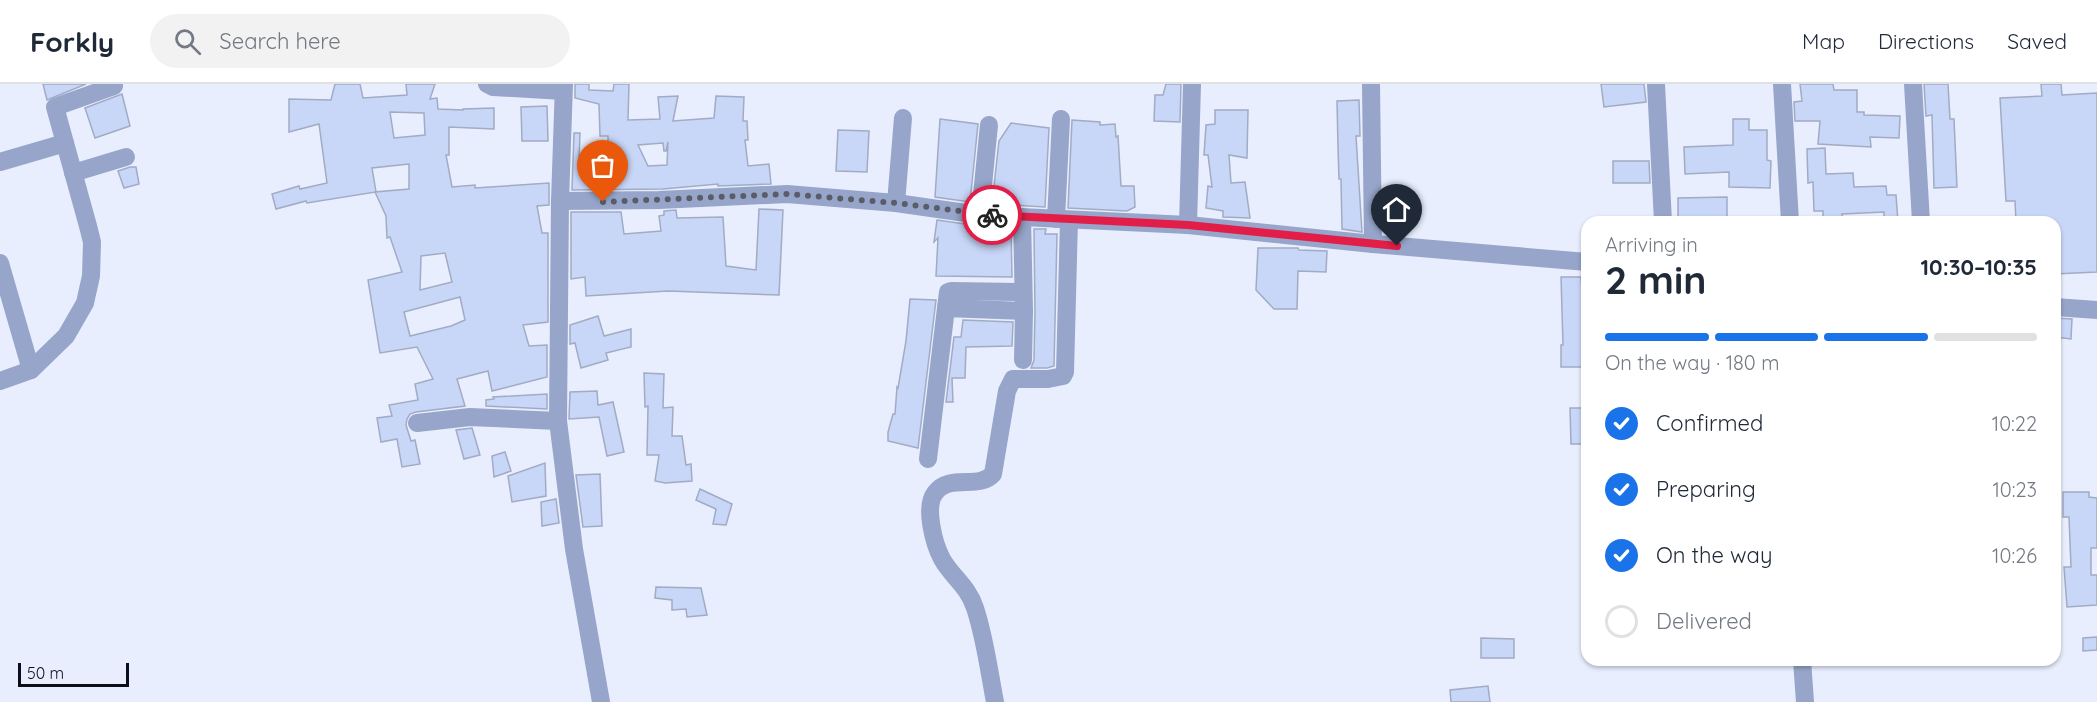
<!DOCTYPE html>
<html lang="en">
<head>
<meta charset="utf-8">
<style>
  :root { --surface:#fff; --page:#f2f2f3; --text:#1f2937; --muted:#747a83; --line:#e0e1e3; --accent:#1a73e8 }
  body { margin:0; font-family:Quicksand,sans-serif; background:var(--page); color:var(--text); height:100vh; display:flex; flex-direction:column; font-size:22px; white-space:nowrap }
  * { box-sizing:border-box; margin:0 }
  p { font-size:20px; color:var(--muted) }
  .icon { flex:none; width:33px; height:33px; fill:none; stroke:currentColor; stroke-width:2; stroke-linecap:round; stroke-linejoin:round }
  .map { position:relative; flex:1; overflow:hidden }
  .details { position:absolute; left:1581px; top:132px; width:480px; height:450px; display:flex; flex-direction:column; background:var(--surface); border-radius:18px; box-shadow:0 2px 4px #0004 }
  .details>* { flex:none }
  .scale { position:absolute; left:18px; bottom:15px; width:111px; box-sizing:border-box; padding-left:6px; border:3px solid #0c0f18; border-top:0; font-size:16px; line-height:21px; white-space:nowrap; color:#0c0f18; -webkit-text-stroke:4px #e8eefe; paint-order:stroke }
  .pin { position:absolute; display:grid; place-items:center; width:51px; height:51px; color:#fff; margin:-62px -26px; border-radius:50% 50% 50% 0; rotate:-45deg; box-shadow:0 0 6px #0007 }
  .pin .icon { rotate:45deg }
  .courier { position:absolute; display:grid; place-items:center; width:60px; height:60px; margin:-30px; border:4px solid #e11d48; border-radius:50%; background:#fff; color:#222; box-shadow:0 2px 8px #0007 }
  .summary em { font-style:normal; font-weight:700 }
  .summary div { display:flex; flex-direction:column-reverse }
  .summary { display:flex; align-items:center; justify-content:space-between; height:102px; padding:0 24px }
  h1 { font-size:39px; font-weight:700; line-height:45px }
  .bar { display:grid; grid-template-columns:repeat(4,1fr); gap:9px 6px; align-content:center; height:72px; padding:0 24px }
  .bar i { height:8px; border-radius:4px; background:var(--line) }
  .bar .on { background:var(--accent) }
  .bar p { grid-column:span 4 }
  ol { padding:0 24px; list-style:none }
  li { display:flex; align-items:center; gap:18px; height:66px }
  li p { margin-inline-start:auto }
  li .icon { padding:6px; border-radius:50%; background:var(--accent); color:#fff; stroke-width:4 }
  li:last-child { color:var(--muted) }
  li i { width:33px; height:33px; border:3px solid var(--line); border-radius:50% }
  header { display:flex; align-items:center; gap:36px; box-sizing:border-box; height:84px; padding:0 30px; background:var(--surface); border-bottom:2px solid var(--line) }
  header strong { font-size:28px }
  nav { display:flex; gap:33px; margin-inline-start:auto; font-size:21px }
  .search { width:420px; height:54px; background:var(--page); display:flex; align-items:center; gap:15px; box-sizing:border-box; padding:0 21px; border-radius:33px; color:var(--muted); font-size:22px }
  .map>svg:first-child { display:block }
  .building { fill:#c8d6f8; stroke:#a1abc3; stroke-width:1.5; fill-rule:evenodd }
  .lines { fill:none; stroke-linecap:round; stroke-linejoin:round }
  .minor { stroke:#96a5c9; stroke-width:18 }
  .done { stroke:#595d68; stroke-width:6; stroke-dasharray:0 10.8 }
  .route { stroke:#e11d48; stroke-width:8 }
</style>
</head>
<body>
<header>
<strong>Forkly</strong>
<div class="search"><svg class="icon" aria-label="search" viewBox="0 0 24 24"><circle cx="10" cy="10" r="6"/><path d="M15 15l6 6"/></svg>Search here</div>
<nav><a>Map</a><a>Directions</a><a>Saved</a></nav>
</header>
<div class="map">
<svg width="2097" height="618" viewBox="0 0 2097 618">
  <rect width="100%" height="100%" fill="#e8eefe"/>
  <g class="building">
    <path d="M 43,0 L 86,0 L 47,16 Z"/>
    <path d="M 335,0 L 360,0 L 363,14 L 407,11 L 406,0 L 435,0 L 430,15 L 437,14 L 438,25 L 463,26 L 463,25 L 494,24 L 494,45 L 449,43 L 449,71 L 446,71 L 452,103 L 475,101 L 475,104 L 549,99 L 549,121 L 537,122 L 542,149 L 548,149 L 548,238 L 523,241 L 529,262 L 547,261 L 547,293 L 492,307 L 488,287 L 457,295 L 465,322 L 416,328 L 410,330 L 407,335 L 406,341 L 411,357 L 415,356 L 420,380 L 402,383 L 397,355 L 381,358 L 377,334 L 392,332 L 389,321 L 418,316 L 415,300 L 433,295 L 417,263 L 380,269 L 368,196 L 402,188 L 390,153 L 387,154 L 386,132 L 375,108 L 409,105 L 409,80 L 372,84 L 376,108 L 307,119 L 306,117 L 276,125 L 272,110 L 299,102 L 300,105 L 327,99 L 319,40 L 289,48 L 289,15 L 331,16 ZM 390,28 L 424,29 L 425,51 L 394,54 ZM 445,169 L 452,198 L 420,206 L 421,172 ZM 460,213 L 465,236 L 451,242 L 410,252 L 404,228 Z"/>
    <path d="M 575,0 L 589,0 L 589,6 L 613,7 L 614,0 L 629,0 L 628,36 L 660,35 L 658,13 L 678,12 L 673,37 L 714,34 L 716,12 L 744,13 L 743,37 L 747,37 L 748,56 L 745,56 L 748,82 L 769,80 L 771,100 L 718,102 L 718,100 L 663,105 L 572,106 L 574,49 L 580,49 L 579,76 L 608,76 L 608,52 L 600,52 L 599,20 L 575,14 ZM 668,58 L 667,81 L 648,82 L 638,61 L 663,59 L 664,67 L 666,67 Z"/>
    <path d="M 1166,0 L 1181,0 L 1180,38 L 1154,37 L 1155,11 L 1163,11 Z"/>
    <path d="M 1601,0 L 1644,0 L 1646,18 L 1604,23 Z"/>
    <path d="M 1800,0 L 1833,0 L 1834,6 L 1857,6 L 1857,28 L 1864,28 L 1864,31 L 1900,32 L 1899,54 L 1870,53 L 1871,63 L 1818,60 L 1820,37 L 1795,37 L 1794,18 L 1802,17 Z"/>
    <path d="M 1924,0 L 1948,0 L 1950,35 L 1954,35 L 1957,103 L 1934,104 L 1932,31 L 1926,32 Z"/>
    <path d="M 2041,0 L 2061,0 L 2062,11 L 2097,9 L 2097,188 L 2055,190 L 2055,138 L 2016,138 L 2015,117 L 2006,117 L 2000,14 L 2042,12 Z"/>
    <path d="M 122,10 L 130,42 L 95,54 L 85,24 Z"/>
    <path d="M 1359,16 L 1360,52 L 1356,52 L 1362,148 L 1342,145 L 1341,95 L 1339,95 L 1338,63 L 1337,17 Z"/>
    <path d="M 547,22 L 548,57 L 522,57 L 521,23 Z"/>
    <path d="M 1215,26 L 1248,26 L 1247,74 L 1229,71 L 1231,99 L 1245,98 L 1250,134 L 1223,133 L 1223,127 L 1206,124 L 1208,102 L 1212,103 L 1208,71 L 1204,71 L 1206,41 L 1215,40 Z"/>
    <path d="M 940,35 L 978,40 L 970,118 L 935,113 Z"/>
    <path d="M 1733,35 L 1749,35 L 1749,46 L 1767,46 L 1767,76 L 1771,77 L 1770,104 L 1729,103 L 1729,88 L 1685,90 L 1684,63 L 1733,61 Z"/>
    <path d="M 1072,36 L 1100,38 L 1100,41 L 1115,40 L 1116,53 L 1118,52 L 1121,102 L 1134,102 L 1135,123 L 1127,127 L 1068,124 Z"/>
    <path d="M 1011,39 L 1049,44 L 1045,123 L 992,120 L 999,57 Z"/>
    <path d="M 838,46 L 869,47 L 867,88 L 836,87 Z"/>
    <path d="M 1825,64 L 1826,90 L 1853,89 L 1854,103 L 1886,102 L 1887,111 L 1896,111 L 1898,138 L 1884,138 L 1884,128 L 1842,130 L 1843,138 L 1823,138 L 1823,127 L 1814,127 L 1813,98 L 1808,99 L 1807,65 Z"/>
    <path d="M 1613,77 L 1649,77 L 1650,99 L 1613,99 Z"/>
    <path d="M 130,83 L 136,83 L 139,100 L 124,104 L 118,87 Z"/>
    <path d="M 1727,113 L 1727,134 L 1678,135 L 1678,114 Z"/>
    <path d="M 1412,121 L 1413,142 L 1394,143 L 1393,122 Z"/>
    <path d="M 759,125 L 783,126 L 779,211 L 668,207 L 586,212 L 585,193 L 571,195 L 571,128 L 621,128 L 624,150 L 661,147 L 659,132 L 664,131 L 664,127 L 676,126 L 677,134 L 723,133 L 726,182 L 756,186 Z"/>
    <path d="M 937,136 L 979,142 L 1011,144 L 1012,193 L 936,192 L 938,154 L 934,158 Z"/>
    <path d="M 1034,145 L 1046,145 L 1045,150 L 1057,150 L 1054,282 L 1047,284 L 1031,284 L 1034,276 L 1035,227 Z"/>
    <path d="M 1258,164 L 1298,164 L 1299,166 L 1327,167 L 1326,188 L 1298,187 L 1297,225 L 1274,225 L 1256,206 Z"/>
    <path d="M 1561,193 L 1581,193 L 1583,219 L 1587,219 L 1587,283 L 1561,283 L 1561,261 L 1563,261 Z"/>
    <path d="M 910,215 L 936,216 L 918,364 L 888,357 L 888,348 L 893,330 L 895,330 L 897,303 L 898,304 L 906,257 Z"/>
    <path d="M 598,232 L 604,252 L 631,245 L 631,263 L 606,269 L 608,276 L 581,284 L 575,259 L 570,260 L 570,241 Z"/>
    <path d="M 2055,234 L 2072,235 L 2071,255 L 2055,253 Z"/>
    <path d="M 963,236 L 1013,238 L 1012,262 L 966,263 L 965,294 L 952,294 L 953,318 L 946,318 L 954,253 L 961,253 Z"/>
    <path d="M 644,289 L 664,290 L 663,324 L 673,323 L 672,352 L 682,352 L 686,381 L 691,380 L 692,397 L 665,399 L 655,397 L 659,371 L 647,371 L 648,322 L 645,323 Z"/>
    <path d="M 597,307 L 598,321 L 613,318 L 624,368 L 607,372 L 599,333 L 569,335 L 570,308 Z"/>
    <path d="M 547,310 L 547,325 L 486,322 L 486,316 L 494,315 L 493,313 Z"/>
    <path d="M 1570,324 L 1587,324 L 1587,360 L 1571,360 Z"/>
    <path d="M 472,344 L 480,371 L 464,375 L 456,346 Z"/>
    <path d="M 505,368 L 511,387 L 494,393 L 492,372 Z"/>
    <path d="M 545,379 L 546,412 L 512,418 L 508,392 Z"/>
    <path d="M 600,390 L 602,442 L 583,443 L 576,391 Z"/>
    <path d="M 700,405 L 732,420 L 726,441 L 713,440 L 716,425 L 696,416 Z"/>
    <path d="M 2063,408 L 2089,408 L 2089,413 L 2097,414 L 2097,464 L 2091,464 L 2091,491 L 2097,491 L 2097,521 L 2067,523 L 2064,483 L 2071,483 L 2069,433 L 2063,433 Z"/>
    <path d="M 556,415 L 559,439 L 542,442 L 541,418 Z"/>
    <path d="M 656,503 L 701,504 L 707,531 L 687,533 L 686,525 L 672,526 L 672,516 L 655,514 Z"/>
    <path d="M 2097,553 L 2097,566 L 2083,567 L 2083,554 Z"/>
    <path d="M 1481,554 L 1514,555 L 1514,574 L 1481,574 Z"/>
    <path d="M 1488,602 L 1490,618 L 1451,618 L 1450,606 Z"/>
  </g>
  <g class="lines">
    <g class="minor">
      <path d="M 487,0 L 493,3 L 563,7"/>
      <path d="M 564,0 L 560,117 L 558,337 L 574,465 L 601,618"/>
      <path d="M 1371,0 L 1373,160"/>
      <path d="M 1656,0 L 1663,138"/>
      <path d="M 1782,0 L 1790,138"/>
      <path d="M 1913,0 L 1921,138"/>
      <path d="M 0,78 L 65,59"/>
      <path d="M 73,89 L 126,73"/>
      <path d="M 560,117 L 659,116 L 787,110 L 896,119 L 980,131 L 1188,141 L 1373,160 L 1587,178"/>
      <path d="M 896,119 L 903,34"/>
      <path d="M 980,131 L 989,41"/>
      <path d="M 1056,135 L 1061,35"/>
      <path d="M 1188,141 L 1192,0"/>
      <path d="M 0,179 L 31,286"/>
      <path d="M 2055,223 L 2097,226"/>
      <path d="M 946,224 L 948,208 L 951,207 L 1023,208"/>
      <path d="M 1023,276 L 1024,227"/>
      <path d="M 0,297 L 31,286 L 66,252 L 85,219 L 91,192 L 92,158 L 88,142 L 55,23 L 114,2"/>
      <path d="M 417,339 L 470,333 L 558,337"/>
      <path d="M 928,375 L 946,224 L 1024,227 L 1022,133"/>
      <path d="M 1802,576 L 1805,618"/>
      <path d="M 995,618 C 989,587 985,554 975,524 C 968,502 952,493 942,475 C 934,460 924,423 935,409 C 949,389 979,406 993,390 L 1007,307 L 1013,295 L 1048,295 L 1063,292 L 1065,288 L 1069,136"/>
    </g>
  </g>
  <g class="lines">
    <path class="done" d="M 603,118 L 787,110 L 896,119 L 992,131"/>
    <path class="route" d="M 992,131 L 1188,141 L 1397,162"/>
  </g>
</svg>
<div class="scale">50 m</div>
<div class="pin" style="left:603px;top:118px;background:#ea580c"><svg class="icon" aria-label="bag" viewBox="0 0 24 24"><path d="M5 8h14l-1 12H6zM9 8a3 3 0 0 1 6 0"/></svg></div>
<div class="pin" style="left:1397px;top:162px;background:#1f2937"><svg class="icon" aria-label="home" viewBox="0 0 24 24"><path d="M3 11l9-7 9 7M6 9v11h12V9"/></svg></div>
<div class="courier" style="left:992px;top:131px"><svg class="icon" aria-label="bike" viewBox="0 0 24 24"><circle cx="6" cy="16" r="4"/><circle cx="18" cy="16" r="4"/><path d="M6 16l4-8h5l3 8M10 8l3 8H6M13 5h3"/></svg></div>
<section class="details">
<div class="summary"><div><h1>2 min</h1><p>Arriving in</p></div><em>10:30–10:35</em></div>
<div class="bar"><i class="on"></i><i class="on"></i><i class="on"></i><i></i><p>On the way · 180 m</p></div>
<ol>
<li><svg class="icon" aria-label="check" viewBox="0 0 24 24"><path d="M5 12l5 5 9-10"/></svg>Confirmed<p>10:22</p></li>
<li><svg class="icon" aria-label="check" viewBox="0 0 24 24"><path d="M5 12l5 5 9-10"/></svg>Preparing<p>10:23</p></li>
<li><svg class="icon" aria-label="check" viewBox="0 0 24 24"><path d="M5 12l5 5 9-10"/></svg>On the way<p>10:26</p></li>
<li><i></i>Delivered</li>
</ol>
</section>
</div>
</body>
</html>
